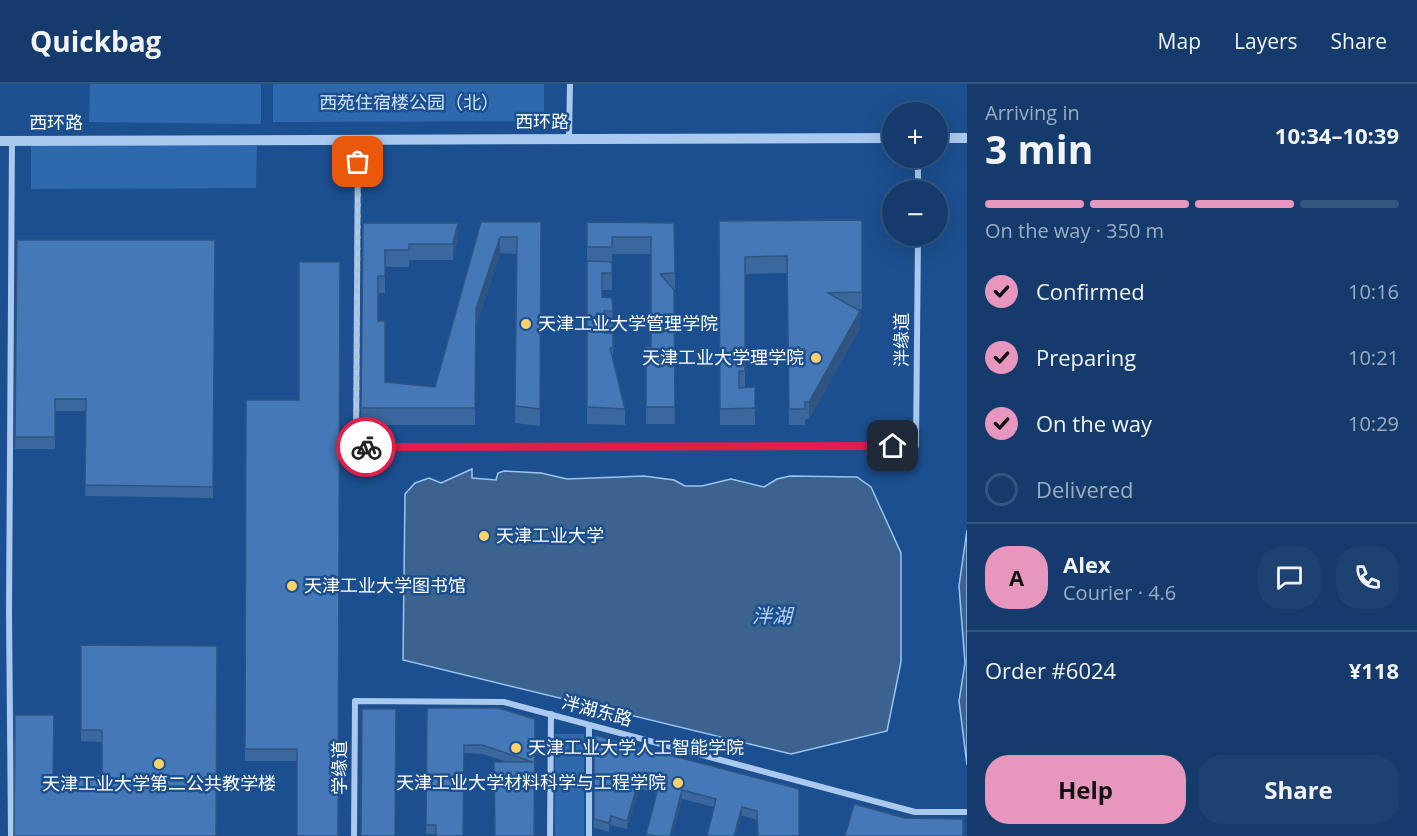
<!DOCTYPE html>
<html lang="en">
<head>
<meta charset="utf-8">
<style>
  :root { --surface:#143b6b; --page:#1d4271; --text:#f1f3f6; --muted:#9dadc1; --line:#33557e; --accent:#e797bd }
  body { margin:0; font-family:"Open Sans","Noto Sans SC",sans-serif; background:var(--page); color:var(--text); height:100vh; display:flex; flex-direction:column; font-size:22px; white-space:nowrap }
  * { box-sizing:border-box; margin:0 }
  p { font-size:20px; color:var(--muted) }
  .icon { flex:none; width:33px; height:33px; fill:none; stroke:currentColor; stroke-width:2; stroke-linecap:round; stroke-linejoin:round }
  .map { position:relative; flex:1; overflow:hidden }
  .sheet { display:flex; flex-direction:column; background:var(--surface); width:450px }
  .sheet>* { flex:none }
  .fabs { position:absolute; left:882px; top:18px; display:grid; gap:12px }
  .fabs a { display:grid; place-items:center; width:66px; height:66px; border-radius:50%; background:var(--surface); box-shadow:0 6px 24px #0002,0 0 0 2px var(--line); font-size:30px }
  .pin { position:absolute; display:grid; place-items:center; width:51px; height:51px; color:#fff; margin:-26px; border-radius:12px; box-shadow:0 3px 9px #0006 }
  .courier { position:absolute; display:grid; place-items:center; width:60px; height:60px; margin:-30px; border:4px solid #e11d48; border-radius:50%; background:#fff; color:#222; box-shadow:0 2px 8px #0007 }
  .head em { font-style:normal; font-weight:700 }
  .head div { display:flex; flex-direction:column-reverse }
  .head { display:flex; align-items:center; justify-content:space-between; height:102px; padding:0 18px }
  h1 { font-size:39px; font-weight:700; line-height:45px }
  .bar { display:grid; grid-template-columns:repeat(4,1fr); gap:9px 6px; align-content:center; height:72px; padding:0 18px }
  .bar i { height:8px; border-radius:4px; background:var(--line) }
  .bar .active { background:var(--accent) }
  .bar p { grid-column:span 4 }
  .line { display:flex; align-items:center; gap:15px; padding:0 18px; border-top:2px solid var(--line) }
  .line div { flex:1 }
  .round { display:grid; place-items:center; flex:none; width:63px; height:63px; border-radius:24px; background:var(--page) }
  ol { padding:0 18px; list-style:none }
  li { display:flex; align-items:center; gap:18px; height:66px }
  li p { margin-inline-start:auto }
  li .icon { padding:6px; border-radius:50%; background:var(--accent); color:#111; stroke-width:4 }
  li:last-child { color:var(--muted) }
  li i { width:33px; height:33px; border:3px solid var(--line); border-radius:50% }
  .button { display:flex; gap:12px; margin-top:auto; padding:12px 18px }
  .button a { flex:1; height:69px; border-radius:24px; background:var(--accent); color:#111; font-size:24px; font-weight:700; line-height:69px; text-align:center }
  .button a+a { background:var(--page); color:var(--text) }
  header { display:flex; align-items:center; gap:36px; box-sizing:border-box; height:84px; padding:0 30px; background:var(--surface); border-bottom:2px solid var(--line) }
  header strong { font-size:28px }
  nav { display:flex; gap:33px; margin-inline-start:auto; font-size:21px }
  main { display:flex; flex:1; min-height:0 }
  .map>svg:first-child { display:block }
  .green { fill:#2e69ad }
  .water { fill:#3c6290; stroke:#9cc4f0; stroke-width:1.5 }
  .lines { fill:none; stroke-linecap:round; stroke-linejoin:round }
  .minor { stroke:#a9c9ee; stroke-width:6 }
  .tertiary { stroke:#a9c9ee; stroke-width:10 }
  .wall { fill:#3a679d }
  .shaded-wall { fill:#305480 }
  .building { fill:#4478b7; stroke:#305480; stroke-width:1.5 }
  .done { stroke:#afc1d8; stroke-width:6; stroke-dasharray:0 10.8 }
  .route { stroke:#e11d48; stroke-width:8 }
  .poi-dot { fill:#ffd166; stroke:#1b4f8f; stroke-width:2 }
  .labels { text-anchor:middle; stroke-width:5; stroke-linejoin:round; paint-order:stroke }
  .park-label { font-size:18px; fill:#cfe3fa; stroke:#1b4f8f }
  .street-label { font-size:18px; fill:#fff; stroke:#1b4f8f }
  .poi-label { font-size:18px; fill:#fff; stroke:#1b4f8f; text-anchor:start }
  .water-label { font-size:20px; font-style:italic; fill:#b5d3f5; stroke:#1b4f8f }
</style>
</head>
<body>
<header>
<strong>Quickbag</strong>
<nav><a>Map</a><a>Layers</a><a>Share</a></nav>
</header>
<main>
<div class="map">
<svg width="967" height="752" viewBox="0 0 967 752">
  <rect width="100%" height="100%" fill="#1b4f8f"/>
  <g class="green">
    <path d="M 90,0 L 261,0 L 261,40 L 89,38 Z"/>
    <path d="M 273,0 L 544,0 L 544,37 L 273,38 Z"/>
    <path d="M 31,60 L 257,62 L 256,104 L 31,105 Z"/>
    <rect x="555" y="650" width="29" height="102"/>
  </g>
  <g class="water">
    <path d="M 472,385 L 472,394 L 496,396 L 498,389 L 504,387 L 541,389 L 567,395 L 644,392 L 674,396 L 685,402 L 702,402 L 731,395 L 764,403 L 777,395 L 790,392 L 857,393 L 871,403 L 901,469 L 901,578 L 887,647 L 791,670 L 403,576 L 405,410 L 415,399 L 429,394 L 441,399 Z"/>
    <path d="M 967,446 L 967,681 L 959,617 L 965,579 L 959,502 Z"/>
  </g>
  <g class="lines">
    <g class="minor">
      <path d="M 569,54 L 570,0"/>
      <path d="M 358,55 L 356,363 L 916,362 L 918,152"/>
      <path d="M 918,106 L 918,74"/>
      <path d="M 589,641 L 589,752"/>
      <path d="M 11,752 L 9,527 L 12,56"/>
      <path d="M 354,752 L 355,617 L 504,618 L 915,728 L 967,728"/>
      <path d="M 550,752 L 551,630"/>
    </g>
    <g class="tertiary">
      <path d="M 938,54 L 967,54"/>
      <path d="M 0,57 L 892,54"/>
    </g>
  </g>
  <g class="wall">
    <path d="M 862,136 L 862,225 L 857,225 L 860,244 L 809,335 L 805,335 L 805,341 L 789,341 L 787,189 L 745,190 L 745,303 L 755,303 L 755,341 L 720,341 L 719,137 Z"/>
    <path d="M 481,138 L 541,138 L 540,342 L 515,339 L 516,170 L 500,169 L 476,242 L 475,341 L 361,341 L 363,139 L 458,155 L 453,176 L 409,176 L 409,183 L 385,183 L 385,209 L 378,209 L 378,237 L 385,298 L 435,303 Z"/>
    <path d="M 587,138 L 674,139 L 675,189 L 675,206 L 674,206 L 675,340 L 646,340 L 646,262 L 651,263 L 651,170 L 612,170 L 612,206 L 602,206 L 602,213 L 612,214 L 613,244 L 604,244 L 604,249 L 613,249 L 613,274 L 625,325 L 625,341 L 587,340 Z"/>
    <path d="M 17,156 L 215,156 L 213,414 L 85,412 L 86,327 L 55,327 L 55,365 L 15,365 Z"/>
    <path d="M 340,178 L 297,677 L 245,677 L 246,316 L 299,316 Z"/>
    <path d="M 81,561 L 216,752 L 102,691 L 102,658 L 81,657 Z"/>
    <path d="M 427,624 L 535,635 L 535,752 L 508,678 L 482,670 L 464,669 L 436,750 L 426,750 Z"/>
    <path d="M 594,651 L 799,705 L 757,736 L 714,723 L 682,715 L 672,752 L 646,752 L 657,709 L 639,705 L 627,745 L 611,741 L 609,748 L 594,744 Z"/>
  </g>
  <g class="shaded-wall">
    <path d="M 458,139 L 458,155 L 453,176 L 453,160 Z"/>
    <path d="M 500,153 L 500,169 L 476,242 L 475,341 L 476,225 Z"/>
    <path d="M 860,227 L 860,244 L 809,335 L 809,318 Z"/>
    <path d="M 639,696 L 639,705 L 627,745 L 627,737 Z"/>
    <path d="M 682,706 L 682,715 L 672,752 L 670,752 Z"/>
    <path d="M 742,723 L 742,732 L 736,752 L 734,752 Z"/>
    <path d="M 611,732 L 611,741 L 609,748 L 609,739 Z"/>
  </g>
  <g class="building">
    <path d="M 862,136 L 862,208 L 828,209 L 860,227 L 809,318 L 805,318 L 805,325 L 789,325 L 787,172 L 745,173 L 745,287 L 739,287 L 739,304 L 755,303 L 755,324 L 720,325 L 719,137 Z"/>
    <path d="M 481,138 L 541,138 L 540,325 L 515,322 L 517,153 L 500,153 L 476,225 L 475,324 L 361,324 L 363,139 L 458,139 L 453,160 L 409,160 L 409,166 L 385,166 L 385,192 L 378,192 L 378,237 L 385,237 L 385,298 L 435,303 Z"/>
    <path d="M 587,138 L 674,139 L 675,189 L 660,190 L 674,206 L 675,323 L 646,323 L 646,262 L 651,263 L 651,153 L 612,153 L 612,163 L 587,163 Z"/>
    <path d="M 17,156 L 215,156 L 213,403 L 85,401 L 86,315 L 55,315 L 55,353 L 15,353 Z"/>
    <path d="M 587,177 L 612,178 L 612,189 L 602,189 L 602,213 L 612,214 L 613,227 L 604,227 L 604,249 L 613,249 L 613,264 L 610,264 L 625,325 L 587,323 Z"/>
    <path d="M 299,178 L 340,178 L 338,752 L 297,752 L 297,665 L 245,665 L 246,316 L 299,316 Z"/>
    <path d="M 81,561 L 217,562 L 216,752 L 14,752 L 15,631 L 54,631 L 53,691 L 102,691 L 102,646 L 81,646 Z"/>
    <path d="M 427,624 L 498,624 L 535,635 L 534,752 L 495,752 L 494,678 L 533,678 L 482,661 L 464,661 L 463,752 L 436,752 L 436,741 L 426,741 Z"/>
    <path d="M 362,625 L 396,625 L 395,752 L 361,752 Z"/>
    <path d="M 594,651 L 799,705 L 799,752 L 758,752 L 757,727 L 742,723 L 734,752 L 707,752 L 716,715 L 682,706 L 670,752 L 655,752 L 646,750 L 659,701 L 639,696 L 627,737 L 611,732 L 609,739 L 594,735 Z"/>
    <path d="M 854,720 L 905,734 L 963,735 L 963,752 L 845,752 Z"/>
  </g>
  <g class="lines">
    <path class="done" d="M 358,78 L 356,363 L 366,363"/>
    <path class="route" d="M 366,363 L 893,362"/>
  </g>
  <g class="poi-dot">
    <circle cx="526" cy="240" r="6"/>
    <circle cx="816" cy="274" r="6"/>
    <circle cx="484" cy="452" r="6"/>
    <circle cx="292" cy="502" r="6"/>
    <circle cx="516" cy="664" r="6"/>
    <circle cx="159" cy="680" r="6"/>
    <circle cx="678" cy="699" r="6"/>
  </g>
  <g class="labels">
    <g class="park-label">
      <text x="409" y="25">西苑住宿楼公园（北）</text>
    </g>
    <g class="street-label">
      <text x="542" y="44">西环路</text>
      <text x="56" y="45">西环路</text>
      <text transform="translate(902 256) rotate(-90)" y="6">泮缘道</text>
      <text transform="translate(597 627) rotate(15)" y="6">泮湖东路</text>
      <text transform="translate(340 684) rotate(-90)" y="6">学缘道</text>
    </g>
    <g class="poi-label">
      <text x="538" y="246">天津工业大学管理学院</text>
      <text x="804" y="280" text-anchor="end">天津工业大学理学院</text>
      <text x="496" y="458">天津工业大学</text>
      <text x="304" y="508">天津工业大学图书馆</text>
      <text x="528" y="670">天津工业大学人工智能学院</text>
      <text x="666" y="705" text-anchor="end">天津工业大学材料科学与工程学院</text>
      <text x="159" y="706" text-anchor="middle">天津工业大学第二公共教学楼</text>
    </g>
    <g class="water-label">
      <text x="772" y="539">泮湖</text>
    </g>
  </g>
</svg>
<div class="fabs">
<a>+</a>
<a>−</a>
</div>
<div class="pin" style="left:358px;top:78px;background:#ea580c"><svg class="icon" aria-label="bag" viewBox="0 0 24 24"><path d="M5 8h14l-1 12H6zM9 8a3 3 0 0 1 6 0"/></svg></div>
<div class="pin" style="left:893px;top:362px;background:#1f2937"><svg class="icon" aria-label="home" viewBox="0 0 24 24"><path d="M3 11l9-7 9 7M6 9v11h12V9"/></svg></div>
<div class="courier" style="left:366px;top:363px"><svg class="icon" aria-label="bike" viewBox="0 0 24 24"><circle cx="6" cy="16" r="4"/><circle cx="18" cy="16" r="4"/><path d="M6 16l4-8h5l3 8M10 8l3 8H6M13 5h3"/></svg></div>
</div>
<section class="sheet">
<div class="head"><div><h1>3 min</h1><p>Arriving in</p></div><em>10:34–10:39</em></div>
<div class="bar"><i class="active"></i><i class="active"></i><i class="active"></i><i></i><p>On the way · 350 m</p></div>
<ol>
<li><svg class="icon" aria-label="check" viewBox="0 0 24 24"><path d="M5 12l5 5 9-10"/></svg>Confirmed<p>10:16</p></li>
<li><svg class="icon" aria-label="check" viewBox="0 0 24 24"><path d="M5 12l5 5 9-10"/></svg>Preparing<p>10:21</p></li>
<li><svg class="icon" aria-label="check" viewBox="0 0 24 24"><path d="M5 12l5 5 9-10"/></svg>On the way<p>10:29</p></li>
<li><i></i>Delivered</li>
</ol>
<div class="line" style="height:108px"><b class="round" style="background:var(--accent);color:#111">A</b><div><b>Alex</b><p>Courier · 4.6</p></div><a class="round"><svg class="icon" aria-label="chat" viewBox="0 0 24 24"><path d="M4 5h16v11H9l-5 4z"/></svg></a><a class="round"><svg class="icon" aria-label="phone" viewBox="0 0 24 24"><path d="M5 4h4l2 5-3 2q2 4 5 5l2-3 5 2v4C11 20 4 13 5 4z"/></svg></a></div>
<div class="line" style="height:78px"><div>Order #6024</div><b>¥118</b></div>
<div class="button"><a>Help</a><a>Share</a></div>
</section>
</main>
</body>
</html>
